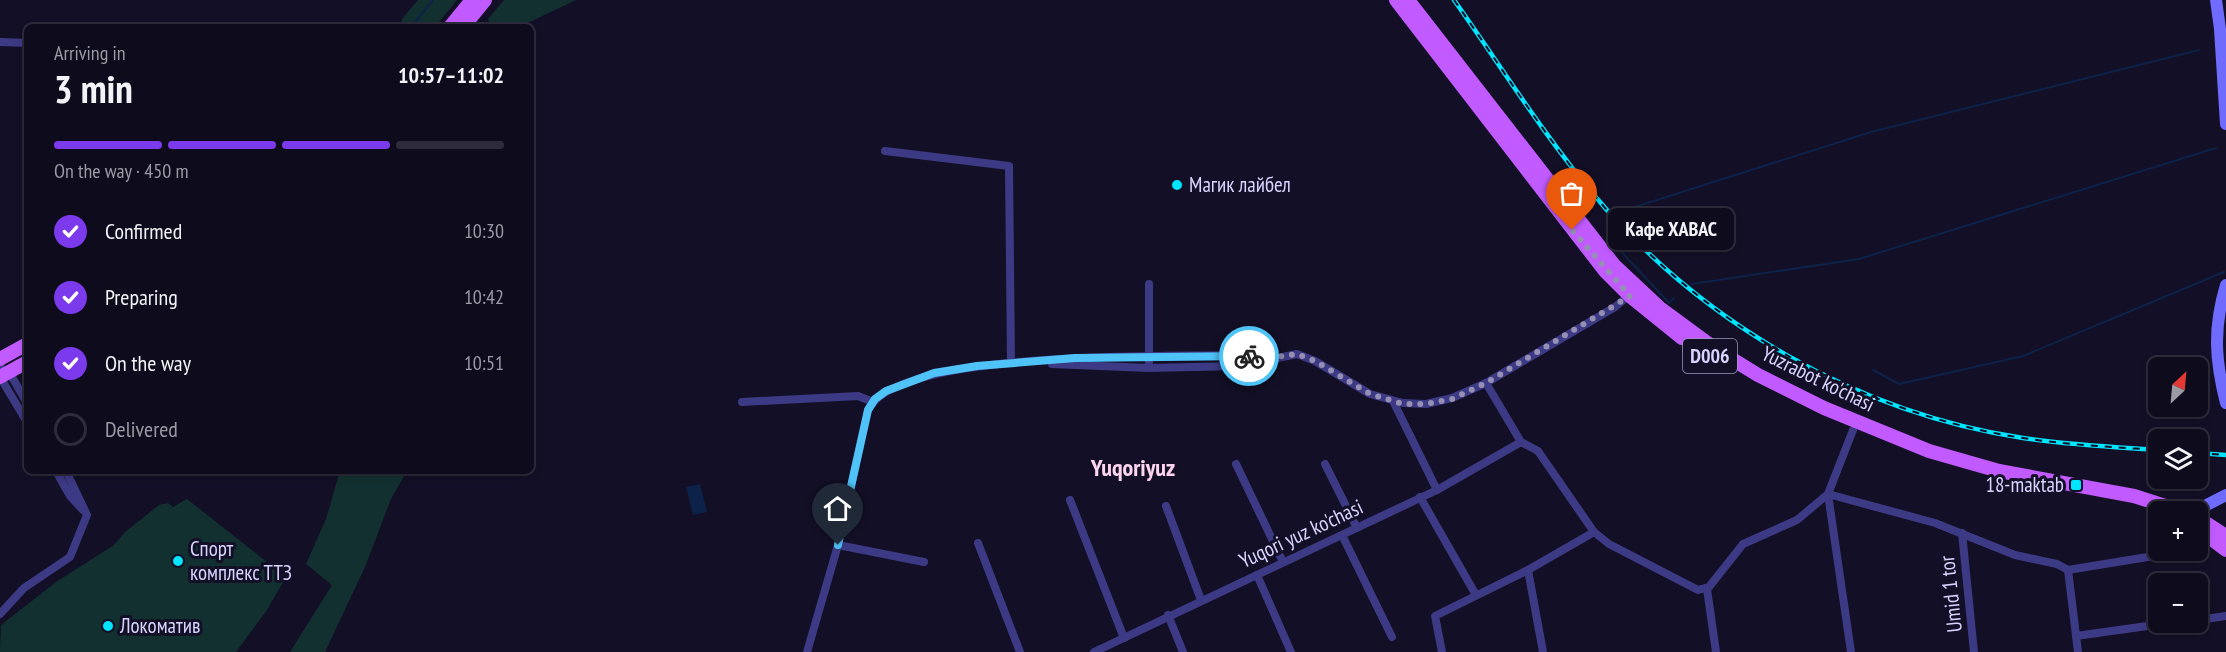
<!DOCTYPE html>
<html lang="en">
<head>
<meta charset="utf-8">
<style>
  :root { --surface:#0e0b1c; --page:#1c1929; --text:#f1f3f6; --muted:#9b9ba3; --line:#2e2b3b; --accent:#7c3aed }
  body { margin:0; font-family:"PT Sans Narrow",sans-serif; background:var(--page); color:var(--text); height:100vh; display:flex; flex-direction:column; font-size:22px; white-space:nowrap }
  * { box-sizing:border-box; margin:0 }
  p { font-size:20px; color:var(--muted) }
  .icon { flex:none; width:33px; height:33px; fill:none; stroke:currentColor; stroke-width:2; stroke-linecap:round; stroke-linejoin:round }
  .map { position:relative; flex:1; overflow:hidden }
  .sheet { position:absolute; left:24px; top:24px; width:510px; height:450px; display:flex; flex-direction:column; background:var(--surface); border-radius:9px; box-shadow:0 3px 9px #0003,0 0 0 2px var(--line) }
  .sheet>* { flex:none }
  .needle { width:39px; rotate:26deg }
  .tools { position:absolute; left:2148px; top:357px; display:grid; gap:12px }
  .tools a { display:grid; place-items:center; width:60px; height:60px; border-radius:9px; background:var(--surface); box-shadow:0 3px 9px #0003,0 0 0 2px var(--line); font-size:30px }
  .pin { position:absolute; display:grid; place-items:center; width:51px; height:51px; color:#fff; margin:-62px -26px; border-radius:50% 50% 50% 0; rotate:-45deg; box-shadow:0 0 6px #0007 }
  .pin .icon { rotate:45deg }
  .courier { position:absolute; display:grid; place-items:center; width:60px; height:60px; margin:-30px; border:4px solid #4fc3f7; border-radius:50%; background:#fff; color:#222; box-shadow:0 2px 8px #0007 }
  .bubble { position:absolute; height:42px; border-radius:9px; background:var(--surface); box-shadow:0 3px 9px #0003,0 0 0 2px var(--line); font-size:20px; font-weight:600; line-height:42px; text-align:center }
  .head em { font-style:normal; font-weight:600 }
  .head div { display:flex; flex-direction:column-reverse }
  .head { display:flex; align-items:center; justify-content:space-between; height:102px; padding:0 30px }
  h1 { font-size:39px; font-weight:600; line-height:45px }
  .bar { display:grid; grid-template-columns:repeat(4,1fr); gap:9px 6px; align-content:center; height:72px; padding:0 30px }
  .bar i { height:8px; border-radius:4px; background:var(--line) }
  .bar .current { background:var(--accent) }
  .bar p { grid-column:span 4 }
  ol { padding:0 30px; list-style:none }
  li { display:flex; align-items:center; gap:18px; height:66px }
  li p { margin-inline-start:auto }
  li .icon { padding:6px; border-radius:50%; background:var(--accent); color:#fff; stroke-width:4 }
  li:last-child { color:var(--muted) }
  li i { width:33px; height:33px; border:3px solid var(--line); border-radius:50% }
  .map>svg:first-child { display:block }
  .green { fill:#12302f }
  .water { fill:#0c2248 }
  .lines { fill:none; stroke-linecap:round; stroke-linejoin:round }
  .stream { stroke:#0c2248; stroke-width:2 }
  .street { stroke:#3d3a85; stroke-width:8 }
  .secondary { stroke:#6f6bff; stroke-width:12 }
  .primary { stroke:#c25bff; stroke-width:14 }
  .rail-casing { stroke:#00e5ff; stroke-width:4.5 }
  .rail { stroke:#130f26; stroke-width:2; stroke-dasharray:7; stroke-linecap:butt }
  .done { stroke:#948fb3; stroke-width:6; stroke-dasharray:0 10.8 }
  .route { stroke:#4fc3f7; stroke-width:8 }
  .poi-dot { fill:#00e5ff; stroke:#130f26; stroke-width:2 }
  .labels { text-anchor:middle; stroke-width:6; stroke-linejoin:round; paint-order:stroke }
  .shield { fill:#130f26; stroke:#9e99be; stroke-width:1.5 }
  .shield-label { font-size:20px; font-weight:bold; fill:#d9d4ff }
  .poi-label { font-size:21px; fill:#d9d4ff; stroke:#130f26; text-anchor:start }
  .street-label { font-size:21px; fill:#d9d4ff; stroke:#130f26 }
  .quarter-label { font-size:24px; font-weight:bold; fill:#ffd6f0; stroke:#130f26 }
</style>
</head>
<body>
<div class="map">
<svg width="2226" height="652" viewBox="0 0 2226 652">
  <rect width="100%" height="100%" fill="#130f26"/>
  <g class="green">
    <path d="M 418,0 L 457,0 L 435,27 L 401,27 L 402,19 Z"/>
    <path d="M 504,0 L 576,0 L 519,27 L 492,27 L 488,19 Z"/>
    <path d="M 340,471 L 407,471 L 391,499 L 365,567 L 325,652 L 290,652 L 332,585 L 306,564 L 326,519 Z"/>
    <path d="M 187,499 L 286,577 L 267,610 L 236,652 L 0,652 L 1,625 L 56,582 L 114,545 L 125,532 L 159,505 L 168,503 L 173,507 Z"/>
  </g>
  <path class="water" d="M 700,484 L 707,512 L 693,515 L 686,487 Z"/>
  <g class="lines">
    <g class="stream">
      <path d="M 411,27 L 433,0"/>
      <path d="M 1619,212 L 1871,132 L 2199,50"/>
      <path d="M 1616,246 L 1669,303 L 1674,298"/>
      <path d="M 1692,284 L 1859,259 L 2216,148"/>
      <path d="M 1873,370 L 1899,384 L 2023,356 L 2224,272"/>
    </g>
    <g class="street">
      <path d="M 0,42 L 27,43"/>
      <path d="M 885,151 L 1009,166 L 1011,362"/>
      <path d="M 1,358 L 0,377 L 27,422"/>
      <path d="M 1149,362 L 1149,284"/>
      <path d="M 1052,364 L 1148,368 L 1239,366 L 1297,354 L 1315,361 L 1370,394 L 1403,403 L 1426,404 L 1452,398 L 1486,383 L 1615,307 L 1632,293"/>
      <path d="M 8,370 L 27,403"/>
      <path d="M 1486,383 L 1521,442 L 1538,451 L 1594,532 L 1609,544 L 1698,590 L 1709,587 L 1743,544 L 1797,520 L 1828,494 L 1851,652"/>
      <path d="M 1393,401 L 1437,490"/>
      <path d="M 742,402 L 858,396 L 873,402"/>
      <path d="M 1853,430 L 1828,494 L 1935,523 L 2015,555 L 2057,564 L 2068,570 L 2172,553"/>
      <path d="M 1236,464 L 1283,562"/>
      <path d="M 1325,464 L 1357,528"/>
      <path d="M 56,471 L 70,496 L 83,510"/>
      <path d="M 1420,497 L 1476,595"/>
      <path d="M 1070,500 L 1124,638"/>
      <path d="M 1166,506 L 1201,600"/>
      <path d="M 1962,533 L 1974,652"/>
      <path d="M 1342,535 L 1392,637"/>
      <path d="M 978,543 L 1020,652"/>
      <path d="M 838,545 L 924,562"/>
      <path d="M 1528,570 L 1543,652"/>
      <path d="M 2068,570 L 2078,652"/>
      <path d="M 1257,575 L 1291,652"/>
      <path d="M 1707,589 L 1716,652"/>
      <path d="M 0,614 L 24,588 L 70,557 L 87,515 L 66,471"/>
      <path d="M 1168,615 L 1183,652"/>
      <path d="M 2198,620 L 2226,616"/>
      <path d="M 2076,636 L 2176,622"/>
      <path d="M 807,652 L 838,545 L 868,410 C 898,349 1168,357 1234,355 L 1270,358"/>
      <path d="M 1094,652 L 1437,490 L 1521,442"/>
      <path d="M 1442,652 L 1435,616 L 1528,570 L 1594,532"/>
    </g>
    <g class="secondary">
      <path d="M 2216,0 L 2220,29 L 2226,124"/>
      <path d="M 2226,285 C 2213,328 2215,360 2226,403"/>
      <path d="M 2193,512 L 2226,495"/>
    </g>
    <g class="primary">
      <path d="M 1396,0 L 1605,271 L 1630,296 L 1682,338"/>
      <path d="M 1408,0 L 1614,265 L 1661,309 L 1714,348 L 1758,375 L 1824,408 L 1929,451 L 1999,471 L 2134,496 L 2184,512"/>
      <path d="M 450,27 L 472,0"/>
      <path d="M 463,27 L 485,0"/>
      <path d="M 0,359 L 27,344"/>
      <path d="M 0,377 L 27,362"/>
      <path d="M 2198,518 L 2226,536"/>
      <path d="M 2198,529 L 2226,550"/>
    </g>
    <defs>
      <g id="rail">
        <path d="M 1454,0 C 1500,65 1543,134 1594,195 C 1701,323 1858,413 2023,438 C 2068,445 2113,447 2158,450"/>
        <path d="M 2198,453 L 2226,455"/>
      </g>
    </defs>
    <use href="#rail" class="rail-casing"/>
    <use href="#rail" class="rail"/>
  </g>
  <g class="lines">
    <path class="done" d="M 1249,356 L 1270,358 L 1297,354 L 1315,361 L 1370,394 L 1403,404 L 1426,404 L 1452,399 L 1486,383 L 1630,296 L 1572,230"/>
    <path class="route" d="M 838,545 L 868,410 L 875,399 L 886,391 L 934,373 L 977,366 L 1075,358 L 1249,356"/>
  </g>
  <g class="poi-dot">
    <circle cx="1177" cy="185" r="6"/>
    <rect x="2070" y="479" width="12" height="12" rx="3"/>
    <circle cx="178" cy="561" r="6"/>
    <circle cx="108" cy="626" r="6"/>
  </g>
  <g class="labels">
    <rect class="shield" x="1683" y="339" width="54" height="34" rx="4.5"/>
    <g class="shield-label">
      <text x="1710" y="363">D006</text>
    </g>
    <g class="poi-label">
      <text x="1189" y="192">Магик лайбел</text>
      <text x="2064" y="492" text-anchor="end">18-maktab</text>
      <text x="190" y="556">Спорт<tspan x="190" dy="24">комплекс ТТЗ</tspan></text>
      <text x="120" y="633">Локоматив</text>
    </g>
    <g class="street-label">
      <text transform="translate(1818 379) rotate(26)" y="7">Yuzrabot ko'chasi</text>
      <text transform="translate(1301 534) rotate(-25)" y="7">Yuqori yuz ko'chasi</text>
      <text transform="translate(1951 594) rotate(-96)" y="7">Umid 1 tor</text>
    </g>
    <g class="quarter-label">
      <text x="1133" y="476">Yuqoriyuz</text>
    </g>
  </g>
</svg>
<div class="tools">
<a><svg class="needle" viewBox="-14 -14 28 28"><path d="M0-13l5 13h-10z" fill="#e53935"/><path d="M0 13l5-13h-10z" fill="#9b9ba3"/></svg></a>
<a><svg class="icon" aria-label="layers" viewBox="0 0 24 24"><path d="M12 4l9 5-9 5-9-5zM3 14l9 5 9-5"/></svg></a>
<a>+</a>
<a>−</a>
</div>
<div class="pin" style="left:1572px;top:230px;background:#ea580c"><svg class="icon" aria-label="bag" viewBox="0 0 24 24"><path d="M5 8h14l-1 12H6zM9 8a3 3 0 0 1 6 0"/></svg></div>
<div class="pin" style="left:838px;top:545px;background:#1f2937"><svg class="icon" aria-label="home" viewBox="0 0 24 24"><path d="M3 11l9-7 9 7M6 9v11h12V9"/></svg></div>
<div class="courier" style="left:1249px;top:356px"><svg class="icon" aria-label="bike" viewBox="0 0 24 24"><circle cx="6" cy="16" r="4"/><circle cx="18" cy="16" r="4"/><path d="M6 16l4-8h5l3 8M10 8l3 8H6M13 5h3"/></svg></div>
<div class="bubble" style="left:1608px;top:208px;width:126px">Кафе ХАВАС</div>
<section class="sheet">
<div class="head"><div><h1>3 min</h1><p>Arriving in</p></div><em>10:57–11:02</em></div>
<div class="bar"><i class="current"></i><i class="current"></i><i class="current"></i><i></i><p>On the way · 450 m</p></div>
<ol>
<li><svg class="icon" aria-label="check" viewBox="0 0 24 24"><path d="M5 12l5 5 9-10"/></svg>Confirmed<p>10:30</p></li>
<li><svg class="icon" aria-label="check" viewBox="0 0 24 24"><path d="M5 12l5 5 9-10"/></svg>Preparing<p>10:42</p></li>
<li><svg class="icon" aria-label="check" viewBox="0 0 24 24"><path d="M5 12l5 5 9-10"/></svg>On the way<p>10:51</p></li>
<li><i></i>Delivered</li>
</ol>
</section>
</div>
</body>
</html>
